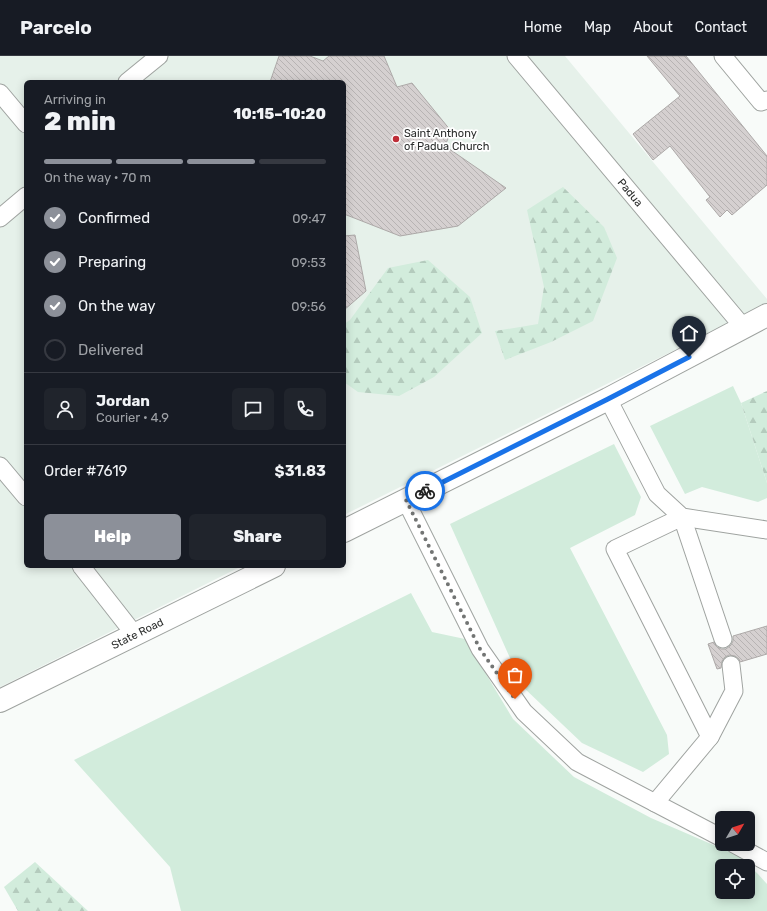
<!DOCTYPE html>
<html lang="en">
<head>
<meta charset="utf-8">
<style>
  :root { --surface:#171b24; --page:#20242c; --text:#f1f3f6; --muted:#9ea1a6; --line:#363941; --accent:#8c9099 }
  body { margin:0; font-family:Rubik,sans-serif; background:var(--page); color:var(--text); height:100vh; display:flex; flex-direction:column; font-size:15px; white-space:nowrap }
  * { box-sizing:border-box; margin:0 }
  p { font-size:13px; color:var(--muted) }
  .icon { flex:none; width:22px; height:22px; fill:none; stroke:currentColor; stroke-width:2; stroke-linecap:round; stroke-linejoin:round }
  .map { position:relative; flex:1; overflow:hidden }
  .panel { position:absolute; left:24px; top:24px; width:322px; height:488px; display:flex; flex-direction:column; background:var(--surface); border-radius:6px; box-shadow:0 2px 10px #0003 }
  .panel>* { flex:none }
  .needle { width:26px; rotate:51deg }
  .fabs { position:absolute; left:715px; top:755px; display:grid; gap:8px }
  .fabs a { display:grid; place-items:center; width:40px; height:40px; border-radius:6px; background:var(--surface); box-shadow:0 2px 10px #0003; font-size:20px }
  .pin { position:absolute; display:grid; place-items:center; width:34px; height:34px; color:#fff; margin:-41px -17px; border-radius:50% 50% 50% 0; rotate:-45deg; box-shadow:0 0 4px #0007 }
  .pin .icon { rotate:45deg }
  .courier { position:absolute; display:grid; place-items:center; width:40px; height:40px; margin:-20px; border:3px solid #1a73e8; border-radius:50%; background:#fff; color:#222; box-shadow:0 1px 5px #0007 }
  .head em { font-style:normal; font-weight:800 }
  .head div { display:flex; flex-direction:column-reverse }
  .head { display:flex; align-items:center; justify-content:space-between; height:68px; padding:0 20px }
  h1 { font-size:26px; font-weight:800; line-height:30px }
  .bar { display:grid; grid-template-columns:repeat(4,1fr); gap:6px 4px; align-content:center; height:48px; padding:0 20px }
  .bar i { height:5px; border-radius:3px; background:var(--line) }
  .bar .active { background:var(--accent) }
  .bar p { grid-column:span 4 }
  .line { display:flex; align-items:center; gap:10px; padding:0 20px; border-top:1px solid var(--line) }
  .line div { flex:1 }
  .round { display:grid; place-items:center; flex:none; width:42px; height:42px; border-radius:6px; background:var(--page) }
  ol { padding:0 20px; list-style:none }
  li { display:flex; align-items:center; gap:12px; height:44px }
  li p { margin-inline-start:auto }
  li .icon { padding:4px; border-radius:50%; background:var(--accent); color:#fff; stroke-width:4 }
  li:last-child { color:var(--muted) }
  li i { width:22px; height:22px; border:2px solid var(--line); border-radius:50% }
  .button { display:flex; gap:8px; margin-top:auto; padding:8px 20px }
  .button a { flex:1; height:46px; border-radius:6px; background:var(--accent); color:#fff; font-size:16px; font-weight:800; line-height:46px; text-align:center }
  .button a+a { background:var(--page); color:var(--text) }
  header { display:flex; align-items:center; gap:24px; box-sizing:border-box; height:56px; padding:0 20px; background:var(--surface); border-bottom:1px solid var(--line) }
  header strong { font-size:19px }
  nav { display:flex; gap:22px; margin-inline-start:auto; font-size:14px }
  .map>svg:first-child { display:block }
  .built { fill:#e6f1ea }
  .grass { fill:#d2ecdc; fill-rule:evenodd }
  .forest { fill:url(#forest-firs) }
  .building { fill:url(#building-back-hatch); stroke:#ada9a8 }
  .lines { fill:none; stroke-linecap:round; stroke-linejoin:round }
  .service-casing { stroke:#9fa3a0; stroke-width:19 }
  .secondary-casing { stroke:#9fa3a0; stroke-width:24 }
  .service { stroke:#fff; stroke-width:17 }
  .secondary { stroke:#fff; stroke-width:22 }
  .done { stroke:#737574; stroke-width:4; stroke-dasharray:0 7.2 }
  .route { stroke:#1a73e8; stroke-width:5 }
  .poi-dot { fill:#be2e38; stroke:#fff; stroke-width:1.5 }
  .labels { text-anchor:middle; stroke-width:3.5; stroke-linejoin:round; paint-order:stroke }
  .poi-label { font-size:11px; fill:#2b2d2c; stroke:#fff; text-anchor:start }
  .street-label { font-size:11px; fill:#2b2d2c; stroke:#fff }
</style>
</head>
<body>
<header>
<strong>Parcelo</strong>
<nav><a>Home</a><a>Map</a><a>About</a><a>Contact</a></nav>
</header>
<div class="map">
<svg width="767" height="855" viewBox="0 0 767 855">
  <defs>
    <pattern id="forest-firs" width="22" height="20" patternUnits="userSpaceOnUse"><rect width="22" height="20" fill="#d2ecdc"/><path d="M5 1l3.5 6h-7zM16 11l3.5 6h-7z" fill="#b4cbbd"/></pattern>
    <pattern id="building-back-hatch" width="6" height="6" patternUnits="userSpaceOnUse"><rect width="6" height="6" fill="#d5d0d0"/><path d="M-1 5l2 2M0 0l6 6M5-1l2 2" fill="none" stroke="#b7b3b3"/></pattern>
  </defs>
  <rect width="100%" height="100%" fill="#f8fbf9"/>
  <path class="built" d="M 0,0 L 565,0 L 767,243 L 767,248 L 344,459 L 344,26 L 26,26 L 26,510 L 242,510 L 0,631 Z"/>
  <g class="grass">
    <path d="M 733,330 L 741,347 L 767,427 L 767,442 L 758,446 L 702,431 L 685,438 L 650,370 Z"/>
    <path d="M 614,388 L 641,441 L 635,459 L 570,492 L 667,679 L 669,698 L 643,716 L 582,687 L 523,631 L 450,468 Z"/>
    <path d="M 411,537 L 432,576 L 465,583 L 513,663 L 574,721 L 651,762 L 739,800 L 758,818 L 767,828 L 767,855 L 181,855 L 170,811 L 74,704 ZM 722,810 L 748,810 L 748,836 L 722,836 Z"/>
  </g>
  <g class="forest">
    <path d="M 563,131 L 604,171 L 617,202 L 593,265 L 551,286 L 505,304 L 495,275 L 538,268 L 544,231 L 527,154 Z"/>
    <path d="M 428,204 L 470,241 L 482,277 L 434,321 L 399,340 L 358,336 L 344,326 L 344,268 L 350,264 L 388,212 Z"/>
    <path d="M 767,335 L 767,427 L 741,347 Z"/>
    <path d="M 35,806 L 88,855 L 18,855 L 4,831 Z"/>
  </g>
  <g class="building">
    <path d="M 279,0 L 310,0 L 323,5 L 329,0 L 384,0 L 397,31 L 412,27 L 451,75 L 445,90 L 506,132 L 458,170 L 400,180 L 344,158 L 344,26 L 270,26 Z"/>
    <path d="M 647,0 L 686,0 L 767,100 L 767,129 L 732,159 L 727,154 L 720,161 L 706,144 L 710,141 L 670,90 L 653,104 L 633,78 L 680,40 Z"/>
    <path d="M 355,179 L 366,235 L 344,254 L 344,180 Z"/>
    <path d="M 767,570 L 767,598 L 740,606 L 739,603 L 735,600 L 729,599 L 725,601 L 722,605 L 721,612 L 717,613 L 708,588 L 714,586 L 717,591 L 721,593 L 726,593 L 731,589 L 733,585 L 733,580 Z"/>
  </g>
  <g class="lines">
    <defs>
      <g id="service">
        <path id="s1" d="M 516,0 L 744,272"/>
        <path d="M 723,0 L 761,46 L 767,44"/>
        <path d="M 127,26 L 159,0"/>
        <path d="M 0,37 L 26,68"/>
        <path d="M 0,162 L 26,140"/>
        <path d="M 608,343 L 657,438 L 682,461 L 767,474"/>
        <path d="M 0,410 L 26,441"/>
        <path d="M 406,445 L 480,593 L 524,656 L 577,706 L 722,782"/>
        <path d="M 81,510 L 135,579"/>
        <path d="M 710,681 L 734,635 L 731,609"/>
        <path d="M 655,747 L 710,681 L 615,493 L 682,461 L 723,583"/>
        <path d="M 734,788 L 767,806"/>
      </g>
      <g id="secondary">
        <path d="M 344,475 L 608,343 L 767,259"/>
        <path id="s2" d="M 0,645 L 274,510"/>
      </g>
    </defs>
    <use href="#service" class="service-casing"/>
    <use href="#secondary" class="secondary-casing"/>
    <use href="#service" class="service"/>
    <use href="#secondary" class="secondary"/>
  </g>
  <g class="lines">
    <path class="done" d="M 425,435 L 406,444 L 480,593 L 515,643"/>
    <path class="route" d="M 425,435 L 608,343 L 689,301"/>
  </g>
  <circle class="poi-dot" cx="396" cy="83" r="4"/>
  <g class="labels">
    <g class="poi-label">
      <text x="404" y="81">Saint Anthony<tspan x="404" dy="13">of Padua Church</tspan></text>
    </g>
    <g class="street-label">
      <text dy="4" stroke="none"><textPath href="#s1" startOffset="178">Padua</textPath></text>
      <text dy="4" stroke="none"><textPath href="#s2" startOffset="153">State Road</textPath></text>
    </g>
  </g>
</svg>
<div class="fabs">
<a><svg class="needle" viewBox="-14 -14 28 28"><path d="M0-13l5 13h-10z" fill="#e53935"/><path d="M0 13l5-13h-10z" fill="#9ea1a6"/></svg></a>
<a><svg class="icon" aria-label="locate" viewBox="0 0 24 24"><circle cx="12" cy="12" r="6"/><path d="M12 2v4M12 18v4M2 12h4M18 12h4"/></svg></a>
</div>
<div class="pin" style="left:515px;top:643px;background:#ea580c"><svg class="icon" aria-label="bag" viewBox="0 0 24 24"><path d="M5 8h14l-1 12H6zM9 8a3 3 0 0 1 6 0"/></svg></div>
<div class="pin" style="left:689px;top:301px;background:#1f2937"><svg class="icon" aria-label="home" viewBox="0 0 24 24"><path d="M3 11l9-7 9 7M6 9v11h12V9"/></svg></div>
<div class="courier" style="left:425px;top:435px"><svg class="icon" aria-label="bike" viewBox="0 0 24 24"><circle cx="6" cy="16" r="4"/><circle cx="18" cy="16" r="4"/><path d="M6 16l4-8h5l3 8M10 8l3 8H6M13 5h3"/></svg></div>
<section class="panel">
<div class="head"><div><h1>2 min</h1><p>Arriving in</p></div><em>10:15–10:20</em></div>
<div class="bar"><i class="active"></i><i class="active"></i><i class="active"></i><i></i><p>On the way · 70 m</p></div>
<ol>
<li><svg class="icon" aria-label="check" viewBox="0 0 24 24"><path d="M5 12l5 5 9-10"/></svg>Confirmed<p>09:47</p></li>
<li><svg class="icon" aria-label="check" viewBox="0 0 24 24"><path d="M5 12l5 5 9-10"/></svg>Preparing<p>09:53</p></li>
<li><svg class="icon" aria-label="check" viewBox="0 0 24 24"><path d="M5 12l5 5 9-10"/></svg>On the way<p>09:56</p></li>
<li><i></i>Delivered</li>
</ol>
<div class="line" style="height:72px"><a class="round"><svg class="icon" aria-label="person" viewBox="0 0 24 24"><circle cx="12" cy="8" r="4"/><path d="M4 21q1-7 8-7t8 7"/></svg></a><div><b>Jordan</b><p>Courier · 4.9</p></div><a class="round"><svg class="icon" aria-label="chat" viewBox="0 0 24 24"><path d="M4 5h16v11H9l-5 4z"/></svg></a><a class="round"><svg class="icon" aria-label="phone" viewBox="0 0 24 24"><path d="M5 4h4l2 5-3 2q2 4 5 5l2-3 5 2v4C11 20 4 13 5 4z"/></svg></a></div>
<div class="line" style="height:52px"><div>Order #7619</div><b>$31.83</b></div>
<div class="button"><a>Help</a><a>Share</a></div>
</section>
</div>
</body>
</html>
